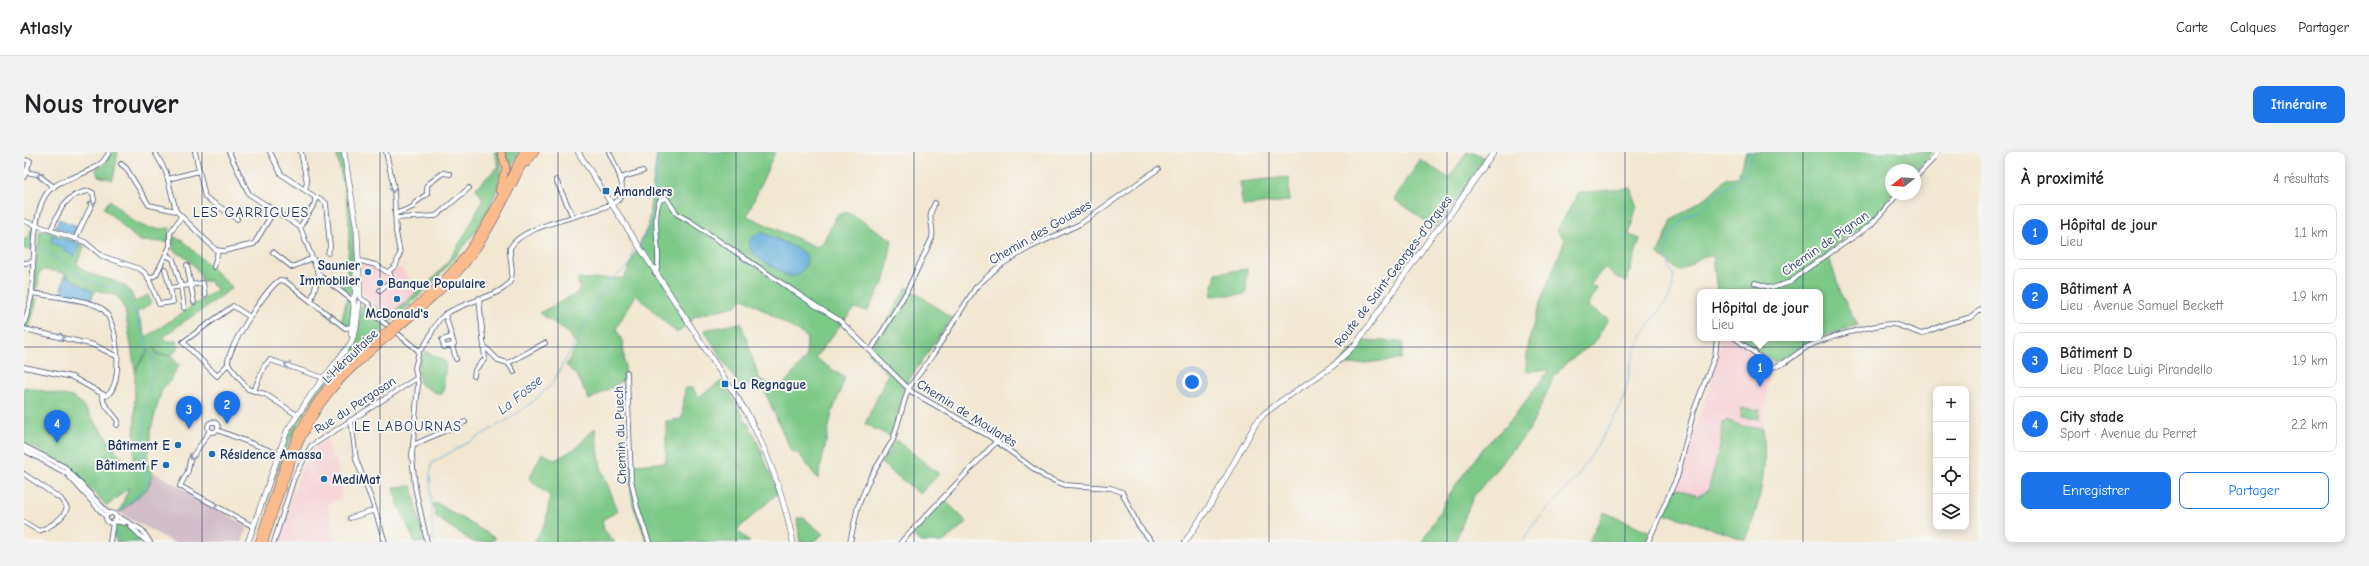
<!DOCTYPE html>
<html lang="fr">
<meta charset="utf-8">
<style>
:root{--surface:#fff;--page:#f2f2f2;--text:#202124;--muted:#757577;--line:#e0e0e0;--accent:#1a73e8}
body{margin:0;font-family:"Comic Neue",sans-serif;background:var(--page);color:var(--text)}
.controls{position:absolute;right:12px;bottom:12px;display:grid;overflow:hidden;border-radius:8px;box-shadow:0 2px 10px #0003}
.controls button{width:36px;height:36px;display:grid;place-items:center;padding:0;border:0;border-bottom:1px solid var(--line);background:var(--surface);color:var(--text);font:20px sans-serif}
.compass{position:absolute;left:1861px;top:12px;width:36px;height:36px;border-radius:50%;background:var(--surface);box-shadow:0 2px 10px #0003;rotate:253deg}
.you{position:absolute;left:1168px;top:230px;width:14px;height:14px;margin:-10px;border:3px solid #fff;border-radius:50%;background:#1a73e8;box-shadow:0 0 0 6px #1a73e833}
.badge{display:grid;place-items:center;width:26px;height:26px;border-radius:50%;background:var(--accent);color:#fff;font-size:13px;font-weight:700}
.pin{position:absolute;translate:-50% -33px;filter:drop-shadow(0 1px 2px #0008)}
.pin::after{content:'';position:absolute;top:21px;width:14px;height:12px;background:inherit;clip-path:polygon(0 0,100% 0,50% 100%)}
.popup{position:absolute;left:1673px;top:137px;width:126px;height:52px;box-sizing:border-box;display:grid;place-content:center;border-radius:8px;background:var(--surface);filter:drop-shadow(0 1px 3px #0005);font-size:13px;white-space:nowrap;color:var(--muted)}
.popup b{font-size:15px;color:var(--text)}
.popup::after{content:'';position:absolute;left:50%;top:100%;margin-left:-8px;border:8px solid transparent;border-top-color:var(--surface)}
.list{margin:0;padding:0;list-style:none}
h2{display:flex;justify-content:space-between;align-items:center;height:52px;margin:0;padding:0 16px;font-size:17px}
h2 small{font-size:13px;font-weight:400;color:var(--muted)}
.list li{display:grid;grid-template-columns:26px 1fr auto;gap:12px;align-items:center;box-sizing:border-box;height:56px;margin:0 8px 8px;padding:0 8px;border:1px solid var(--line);border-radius:8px}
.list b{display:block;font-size:15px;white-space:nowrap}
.list p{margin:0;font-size:13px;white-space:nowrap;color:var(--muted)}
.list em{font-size:13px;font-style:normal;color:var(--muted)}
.actions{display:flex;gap:8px;padding:12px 16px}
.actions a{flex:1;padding:9px 0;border:1px solid var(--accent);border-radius:8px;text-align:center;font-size:14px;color:var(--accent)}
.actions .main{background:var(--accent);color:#fff}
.icon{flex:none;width:22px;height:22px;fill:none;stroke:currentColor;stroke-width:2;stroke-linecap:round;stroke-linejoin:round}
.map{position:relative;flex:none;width:1957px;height:390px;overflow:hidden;border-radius:8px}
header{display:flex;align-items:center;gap:24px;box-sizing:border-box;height:56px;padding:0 20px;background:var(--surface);border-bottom:1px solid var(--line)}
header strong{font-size:19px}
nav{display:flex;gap:22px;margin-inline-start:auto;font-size:14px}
.intro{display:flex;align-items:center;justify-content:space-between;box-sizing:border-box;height:96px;padding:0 24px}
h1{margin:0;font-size:28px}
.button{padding:10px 18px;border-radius:8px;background:var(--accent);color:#fff;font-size:14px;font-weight:700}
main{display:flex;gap:24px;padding:0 24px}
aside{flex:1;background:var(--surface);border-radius:8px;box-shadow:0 2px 10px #0003}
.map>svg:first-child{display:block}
</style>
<header>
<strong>Atlasly</strong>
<nav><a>Carte</a><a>Calques</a><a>Partager</a></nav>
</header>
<div class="intro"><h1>Nous trouver</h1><a class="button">Itinéraire</a></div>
<main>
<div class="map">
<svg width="1957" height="390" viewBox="0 0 1957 390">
<rect width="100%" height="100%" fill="#f6f6f2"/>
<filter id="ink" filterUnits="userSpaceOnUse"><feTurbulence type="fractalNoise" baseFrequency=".025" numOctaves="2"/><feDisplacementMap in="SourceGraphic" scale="8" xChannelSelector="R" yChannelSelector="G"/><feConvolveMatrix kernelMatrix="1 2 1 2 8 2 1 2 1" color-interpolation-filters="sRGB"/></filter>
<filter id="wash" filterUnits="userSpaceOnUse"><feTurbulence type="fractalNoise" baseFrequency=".012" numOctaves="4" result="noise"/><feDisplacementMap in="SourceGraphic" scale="16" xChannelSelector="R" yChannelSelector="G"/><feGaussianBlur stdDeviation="0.9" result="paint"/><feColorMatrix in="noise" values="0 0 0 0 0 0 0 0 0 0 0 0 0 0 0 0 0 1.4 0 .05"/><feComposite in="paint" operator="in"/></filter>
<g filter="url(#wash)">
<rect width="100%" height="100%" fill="#f2e7d2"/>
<g fill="#f7cfd4">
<polygon points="337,112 354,115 364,121 377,115 393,141 364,167 338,140"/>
<polygon points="1697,186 1707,186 1716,192 1739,210 1745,220 1739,277 1719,274 1702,268 1701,271 1699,271 1696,294 1684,339 1674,344 1651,335 1684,240"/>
<polygon points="303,287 308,306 313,306 317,346 303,352 313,390 253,390 275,322 287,299"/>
</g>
<polygon fill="#d2bdc8" points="128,319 223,374 218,390 149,390 99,363 96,359 123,337"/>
<g fill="#7dc987" stroke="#4c7c72">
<polygon points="87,0 94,0 89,28 74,24 72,17 80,12"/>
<path d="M312 0H318L329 58 330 139 326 142 316 136 322 132C324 109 326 82 324 57 322 38 316 19 312 0Z"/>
<path d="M470 0H475C491 55 403 138 365 172L355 163 349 152 364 166 392 141 391 139C419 129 447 72 459 47L452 36 475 14Z"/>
<polygon points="480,0 495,0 484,22"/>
<polygon points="633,0 751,0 723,64 792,95 798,92 813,63 824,60 868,88 861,128 843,159 830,156 791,206 821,226 808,261 794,327 775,302 767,299 735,226 718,238 680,178 717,171 735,226 755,238 782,206 783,185 720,146 711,154 672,164 653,181 612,143 592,176 599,191 602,227 565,248 554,225 542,213 553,193 541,178 515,161 552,142 556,136 553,127 600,126 624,74"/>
<path d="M1443 0H1450L1461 6C1444 29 1431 55 1410 75L1370 47 1396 8 1425 26Z"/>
<polygon points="1722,0 1909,0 1891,19 1867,18 1867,42 1869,42 1853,63 1803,100 1818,144 1834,173 1796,185 1796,140 1693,140 1689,104 1680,104 1655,119 1634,102 1648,68 1686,42 1703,26 1714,25"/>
<polygon points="1265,25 1265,49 1219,54 1215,30"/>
<path d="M1607 36 1613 53 1605 83 1616 87 1602 131 1580 116 1566 133 1573 137 1564 155 1584 167 1570 191 1541 212 1530 225 1506 277 1449 345 1431 390H1398L1430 335 1460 295 1488 267 1525 218 1502 219C1502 174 1526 129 1541 88L1532 79 1555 41Z"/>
<path d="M86 48C107 67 115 80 146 76L144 90 115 89 80 56Z"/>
<polygon points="8,76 10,79 7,98 0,97 0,87 3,87"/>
<path d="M20 78 61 93 53 111C66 128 87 124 103 136 107 139 109 145 111 150L124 143 127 152 113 160 122 185 194 137 188 133 186 129H178C174 114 162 105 149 98V85L157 87 208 135C187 155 161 166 140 185L142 189H153L155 195 148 203 133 202 130 196 133 203 148 204 155 213 146 229 138 237 126 280V290L123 309 128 319 126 331 123 337 95 361 105 335 83 354 43 313 0 290V235L48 245 57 251 99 308 110 316 111 220 123 199 127 198 123 199 111 218 101 158 93 144 72 138 67 149 36 143 41 121 21 118 15 120 14 136H9L16 79Z"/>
<polygon points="1223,117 1222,142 1187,144 1192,121"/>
<polygon points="883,135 928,166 879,236 873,266 866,284 841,272 864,222 844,201"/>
<polygon points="8,146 13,147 5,177 1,176"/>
<polygon points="323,146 328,151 327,173 321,174 317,170"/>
<path d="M341 152 361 176C338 196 313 216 294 242 261 285 247 339 229 390H227L262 286 292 240 331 189 335 175 336 155Z"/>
<polygon points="1715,186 1794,186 1751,210"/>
<polygon points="1338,188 1379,190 1377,207 1313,214"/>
<path d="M403 199 422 210 419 241 416 243 396 232C394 219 392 208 403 199Z"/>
<polygon points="698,229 730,282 754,341 713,378 726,390 623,390 609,352 603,314 642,310 642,269 658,267 661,236 669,236 674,245"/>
<polygon points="1718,256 1736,258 1735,267 1717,265"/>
<path d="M1702 268 1719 274 1739 277C1744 315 1736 352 1722 388L1640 361 1651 335 1674 344 1684 339 1696 294 1699 271H1701Z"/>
<polygon points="571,276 577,316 594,359 578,368 580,378 591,390 510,390 522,369 526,344 505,327 518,301 531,308 552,296"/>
<polygon points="872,288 915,322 896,342 857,311"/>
<polygon points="388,334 400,390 391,390 373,349 370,335"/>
<polygon points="921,348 943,370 919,390 896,390 888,382"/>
<polygon points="409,352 414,352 471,386 468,390 449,390 412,365"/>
<polygon points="1580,360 1626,380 1622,390 1564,390"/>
<polygon points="773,366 780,366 799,382 789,390 776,390"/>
<polygon points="96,371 110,379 119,390 93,390 89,383 92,374"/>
</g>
<g fill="#63afdc" stroke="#3f6f9d">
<polygon points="35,67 53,74 50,82 31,76"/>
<path d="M737 80C750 86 774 95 783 104 783 115 775 129 761 123 758 121 755 118 751 116 737 109 710 92 737 80Z"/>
<polygon points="28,83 56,92 50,105 27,89"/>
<polygon points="41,123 68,139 66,149 37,143"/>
</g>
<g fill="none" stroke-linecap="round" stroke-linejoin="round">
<g stroke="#63afdc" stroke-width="1">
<path d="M617 91C627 75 630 59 632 40 633 23 629 16 637 0"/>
<polyline points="0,92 9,93"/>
<polyline points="12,93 64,128 84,135 95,136 108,153 130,210 120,275 119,317 123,326 123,332 111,346 92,361"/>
<polyline points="90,374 96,390"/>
<polyline points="409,390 406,322 408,311 485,267 510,249 528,232 585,129 607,112 609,98"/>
<polyline points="1499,390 1508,374 1553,325 1588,270 1600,247 1607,211 1618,183 1645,146 1648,137 1650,123 1645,115 1642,102 1646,84 1660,66 1678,57 1696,39 1711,31 1718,24 1723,18 1729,0"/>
</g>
</g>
</g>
<g filter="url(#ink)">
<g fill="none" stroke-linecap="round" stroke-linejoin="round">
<g stroke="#3b4b6f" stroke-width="5.5">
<g id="minor">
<polyline points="131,0 142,20 152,59 192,98 200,99 230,92 250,59"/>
<polyline points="171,0 181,45 213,67"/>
<polyline points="205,0 225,42 276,75 295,123 328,148"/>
<polyline points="246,0 257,22 291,45 291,51 276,75"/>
<polyline points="277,0 283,31 281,37"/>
<polyline points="362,0 370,36 372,80 376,101 372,113 364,120"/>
<polyline points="0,8 6,9 0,25"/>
<polyline points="97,12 102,16 125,53 152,59"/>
<polyline points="0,20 13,22 30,35"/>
<polyline points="596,26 619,19"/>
<polyline points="1891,26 1910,6 1913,0"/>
<polyline points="144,27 175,19"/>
<polyline points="532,28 549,65"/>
<polyline points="291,46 295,46 302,51 306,95 304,101"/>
<polyline points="371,62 389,55 391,51 403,42 403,33 419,21 426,22"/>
<polyline points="372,66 412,64 445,36"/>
<polyline points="0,69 61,90 78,104 116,117 123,123 135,152 149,150 146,136 179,131 181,143"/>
<path d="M27 78C35 59 41 42 65 39L69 41 70 48 51 87"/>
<polyline points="249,100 268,115 289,106"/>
<polyline points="142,103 149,107 157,134 160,156"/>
<polyline points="336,109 352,113 366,122 368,128 356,138"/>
<polyline points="0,111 9,110"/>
<polyline points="163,113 170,150"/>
<polyline points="190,115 194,99"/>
<polyline points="141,117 146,136"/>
<path d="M631 121C640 111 626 67 636 48L642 46 653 62 667 70 792 154 814 167 888 240 965 284 1021 325 1041 333 1087 336 1098 340 1114 373 1128 390"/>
<polyline points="124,127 132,123 146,94 146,81 157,65"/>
<polyline points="1731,131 1748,136 1767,130 1778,120 1847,73 1874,42"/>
<polyline points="336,146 344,151 353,165 395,199"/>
<polyline points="287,149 295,123"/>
<polyline points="421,162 430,192 428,193 432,207"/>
<path d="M0 172C3 162 7 150 8 140 10 115 8 60 23 41 39 21 75 25 85 0"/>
<polyline points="0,177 70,193 94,205"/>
<path d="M1711 186 1749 215C1762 213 1772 201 1783 195 1797 187 1855 171 1869 172 1879 174 1889 179 1898 182L1925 171 1948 165 1957 157"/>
<polyline points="428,193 420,195 418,188 428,185"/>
<polyline points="460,194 474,208 484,211 521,191"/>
<path d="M847 198 882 141 908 86C911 70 901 70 911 51"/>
<path d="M395 199C407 190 407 174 419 164 435 150 483 144 487 127 490 117 485 106 486 96 500 70 569 65 595 48 604 35 591 13 585 0"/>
<polyline points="395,199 391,216 394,232 388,304 391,335 403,390"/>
<polyline points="484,211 490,220"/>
<path d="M204 212C202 198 243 135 256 128L261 129 321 176 328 175"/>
<polyline points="204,212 193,224 159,190 209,154 226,165"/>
<polyline points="204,212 224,237 241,242 273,263"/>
<path d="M0 215 48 225 82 244C101 234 94 165 77 156 60 146 28 145 8 141"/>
<polyline points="603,220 607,327 613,355 625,390"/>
<polyline points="450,224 451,218 461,207 455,146"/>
<polyline points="230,239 240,214 246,208 300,226"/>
<polyline points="78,243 80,251 94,269 93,273"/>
<polyline points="327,268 332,307 348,349 361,390"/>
<circle cx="189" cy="275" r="5"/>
<polyline points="193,278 255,302"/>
<polyline points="186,279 166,308 164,319 156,334 230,375"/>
<polyline points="389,293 441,270"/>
<polyline points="0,294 41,315 85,362"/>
<polyline points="0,298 42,321 82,365"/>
<path d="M0 322 37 347 43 356C39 367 25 375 15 379L0 370"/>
<polyline points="1653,326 1670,258 1691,204 1693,186"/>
<circle cx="87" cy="366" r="5"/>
<polyline points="91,363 118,378 126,390"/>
<polyline points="326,366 351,358"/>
<polyline points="91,369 100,371"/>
<polyline points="106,374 123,390"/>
<polyline points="86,390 89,370"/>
<polyline points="250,390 270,326 287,294 393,226"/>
<polyline points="826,390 834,354 846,326 869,288 884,237 908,204 952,135 975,114 1005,96 1056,72 1134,17"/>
<polyline points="877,390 973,289"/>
<polyline points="1624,390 1653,325"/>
</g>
</g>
<g stroke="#3b4b6f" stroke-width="6">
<g id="tertiary">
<polyline points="320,0 333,79 336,145"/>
<path d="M554 0 723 261C744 301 760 345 769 390"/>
<polyline points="331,144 332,120"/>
<polyline points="327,182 330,155 329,147 331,144"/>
<polyline points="224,390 263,279 289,240 327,191 332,176 335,151"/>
<polyline points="1161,390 1188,350 1232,271 1240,262 1257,249 1309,214 1332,192 1407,85 1425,64 1470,0"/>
</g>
</g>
<g stroke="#3b4b6f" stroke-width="8">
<g id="trunk">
<polyline points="503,11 511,0"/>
<polyline points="475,38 482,15 477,0"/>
<path d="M369 174C392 154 416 134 435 111 462 78 480 38 499 0"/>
<path d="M373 177C398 155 424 134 445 107 470 74 486 36 505 0"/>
<path d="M235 390C252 336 267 281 303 236 321 214 341 197 363 179"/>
<path d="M240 390C257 338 271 283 306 240 324 218 345 201 366 183"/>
</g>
</g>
<use href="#minor" stroke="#fff" stroke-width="4"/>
<use href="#tertiary" stroke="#fff" stroke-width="5"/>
<use href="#trunk" stroke="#fbbb8d" stroke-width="7"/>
<g stroke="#3b4b6f" stroke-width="8" stroke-linecap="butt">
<g id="trunk-bridge">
<polyline points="363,179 369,174"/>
<polyline points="366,183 373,177"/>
</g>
</g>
<use href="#trunk-bridge" stroke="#fbbb8d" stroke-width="7"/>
</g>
<defs><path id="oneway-chevron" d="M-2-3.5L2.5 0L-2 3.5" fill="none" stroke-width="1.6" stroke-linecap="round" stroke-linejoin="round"/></defs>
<g stroke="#8d97ae">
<use href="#oneway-chevron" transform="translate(16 24) rotate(-152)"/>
<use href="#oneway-chevron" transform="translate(369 38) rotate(85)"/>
<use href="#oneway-chevron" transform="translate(67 51) rotate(-71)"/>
<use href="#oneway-chevron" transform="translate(307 165) rotate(-142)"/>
<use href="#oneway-chevron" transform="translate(38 185) rotate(12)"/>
<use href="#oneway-chevron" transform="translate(263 213) rotate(-160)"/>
<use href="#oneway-chevron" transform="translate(168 305) rotate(116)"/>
<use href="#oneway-chevron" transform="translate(191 353) rotate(29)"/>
</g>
</g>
<path fill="none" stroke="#1b2f5e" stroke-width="1" stroke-opacity="0.55" d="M178 0V390M356 0V390M534 0V390M712 0V390M890 0V390M1067 0V390M1245 0V390M1423 0V390M1601 0V390M1779 0V390M0 195H1957"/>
<g fill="#1f6fb2" stroke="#f6f6f2" stroke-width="1.5">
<rect x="578" y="35" width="8" height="8" rx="2"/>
<circle cx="344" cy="120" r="4"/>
<circle cx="356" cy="131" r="4"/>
<circle cx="373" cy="147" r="4"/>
<rect x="697" y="228" width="8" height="8" rx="2"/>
<circle cx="154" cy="293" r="4"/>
<circle cx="188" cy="302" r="4"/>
<circle cx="142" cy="313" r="4"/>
<circle cx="300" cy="327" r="4"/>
</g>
<g text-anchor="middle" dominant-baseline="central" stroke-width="4" stroke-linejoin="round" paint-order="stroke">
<g font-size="13" font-weight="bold" fill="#1b2f5e" stroke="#f6f6f2" text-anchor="start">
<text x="590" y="39">Amandiers</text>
<text x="336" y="113" text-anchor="end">Saunier<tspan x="336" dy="15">Immobilier</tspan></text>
<text x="364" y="131">Banque Populaire</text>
<text x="373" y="161" text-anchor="middle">McDonald's</text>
<text x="709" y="232">La Regnague</text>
<text x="146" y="293" text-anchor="end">Bâtiment E</text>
<text x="196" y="302">Résidence Amassa</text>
<text x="134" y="313" text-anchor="end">Bâtiment F</text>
<text x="308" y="327">MediMat</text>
</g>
<g font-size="13" fill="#1b2f5e" stroke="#f6f6f2">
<text transform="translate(1016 80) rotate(-30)">Chemin des Gousses</text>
<text transform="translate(1801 91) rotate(-35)">Chemin de Pignan</text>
<text transform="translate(1369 119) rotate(-53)">Route de Saint-Georges-d'Orques</text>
<text transform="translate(326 204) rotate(-44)">L'Héraultaise</text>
<text transform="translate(331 253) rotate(-33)">Rue du Pergasan</text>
<text transform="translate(943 261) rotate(32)">Chemin de Moularès</text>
<text transform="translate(596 283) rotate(-92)">Chemin du Puech</text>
</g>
<g font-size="14" letter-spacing="1" fill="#1b2f5e" stroke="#f6f6f2">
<text x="227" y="60">LES GARRIGUES</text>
<text x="384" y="274">LE LABOURNAS</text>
</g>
<g font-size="14" font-style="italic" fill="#315584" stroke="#f6f6f2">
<text transform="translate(496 243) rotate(-39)">La Fosse</text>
</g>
</g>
</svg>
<div class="controls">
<button>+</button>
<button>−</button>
<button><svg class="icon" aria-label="locate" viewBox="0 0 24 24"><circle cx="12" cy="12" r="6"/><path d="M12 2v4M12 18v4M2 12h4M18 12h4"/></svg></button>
<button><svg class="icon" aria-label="layers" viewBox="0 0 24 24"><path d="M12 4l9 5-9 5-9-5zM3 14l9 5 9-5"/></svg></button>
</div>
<svg class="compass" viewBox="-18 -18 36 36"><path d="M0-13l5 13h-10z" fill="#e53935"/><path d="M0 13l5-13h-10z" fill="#757577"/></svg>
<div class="you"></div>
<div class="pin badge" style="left:1736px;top:235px">1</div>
<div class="popup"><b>Hôpital de jour</b>Lieu</div>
<div class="pin badge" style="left:203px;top:272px">2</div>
<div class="pin badge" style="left:165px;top:277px">3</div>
<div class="pin badge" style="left:33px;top:291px">4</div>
</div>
<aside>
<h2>À proximité<small>4 résultats</small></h2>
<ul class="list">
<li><span class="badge">1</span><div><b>Hôpital de jour</b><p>Lieu</p></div><em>1.1 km</em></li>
<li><span class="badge">2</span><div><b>Bâtiment A</b><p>Lieu · Avenue Samuel Beckett</p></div><em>1.9 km</em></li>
<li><span class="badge">3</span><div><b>Bâtiment D</b><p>Lieu · Place Luigi Pirandello</p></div><em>1.9 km</em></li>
<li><span class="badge">4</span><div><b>City stade</b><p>Sport · Avenue du Perret</p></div><em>2.2 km</em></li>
</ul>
<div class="actions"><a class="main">Enregistrer</a><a>Partager</a></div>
</aside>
</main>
